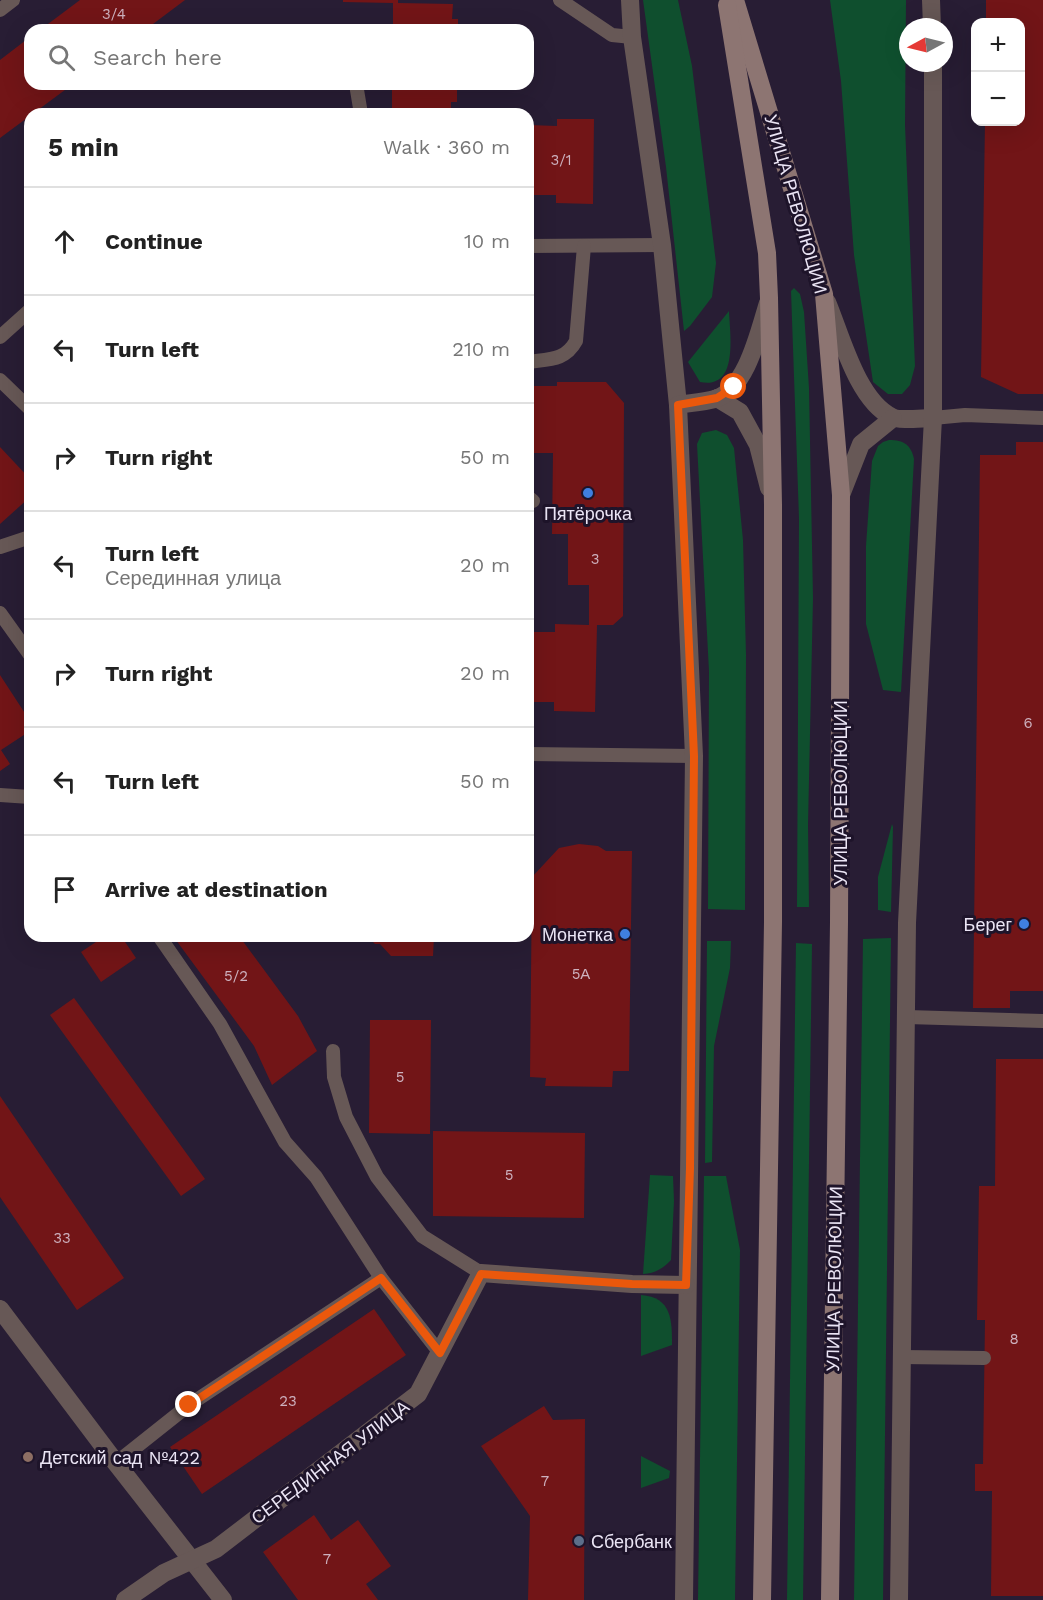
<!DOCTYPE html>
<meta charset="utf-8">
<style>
:root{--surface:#fff;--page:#f6f6f6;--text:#222;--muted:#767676;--line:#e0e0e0}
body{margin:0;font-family:"Work Sans",sans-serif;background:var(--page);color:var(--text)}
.controls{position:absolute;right:18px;top:18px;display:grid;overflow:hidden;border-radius:12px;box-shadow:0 6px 24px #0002}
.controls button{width:54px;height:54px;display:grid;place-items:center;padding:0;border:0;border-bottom:2px solid var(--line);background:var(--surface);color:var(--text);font:30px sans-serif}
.compass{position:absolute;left:899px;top:18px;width:54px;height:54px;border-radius:50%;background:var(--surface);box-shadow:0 6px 24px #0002;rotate:263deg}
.stop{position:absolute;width:18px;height:18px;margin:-14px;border:4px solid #ea580c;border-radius:50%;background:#fff}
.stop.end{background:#ea580c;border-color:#fff;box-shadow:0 2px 6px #0008}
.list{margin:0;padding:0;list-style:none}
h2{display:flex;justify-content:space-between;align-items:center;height:78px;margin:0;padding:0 24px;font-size:26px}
h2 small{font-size:20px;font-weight:400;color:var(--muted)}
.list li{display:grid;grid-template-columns:39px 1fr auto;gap:18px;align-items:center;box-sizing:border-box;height:108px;padding:0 24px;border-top:2px solid var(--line)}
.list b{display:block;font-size:22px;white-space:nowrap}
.list p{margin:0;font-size:20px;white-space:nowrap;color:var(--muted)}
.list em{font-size:20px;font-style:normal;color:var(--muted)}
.icon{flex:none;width:33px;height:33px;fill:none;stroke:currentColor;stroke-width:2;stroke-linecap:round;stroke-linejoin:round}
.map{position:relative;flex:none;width:1043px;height:1600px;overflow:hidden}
.search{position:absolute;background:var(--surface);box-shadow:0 6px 24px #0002;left:24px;top:24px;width:510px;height:66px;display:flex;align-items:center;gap:15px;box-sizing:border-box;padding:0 21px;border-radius:18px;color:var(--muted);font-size:22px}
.panel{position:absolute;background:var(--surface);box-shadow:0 6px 24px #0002;left:24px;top:108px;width:510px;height:834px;border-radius:18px}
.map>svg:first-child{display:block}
</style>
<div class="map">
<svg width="1043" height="1600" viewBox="0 0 1043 1600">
<rect width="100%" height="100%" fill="#281d34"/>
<g fill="#0f4f2e">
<polygon points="643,0 678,0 692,66 716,263 712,297 690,326 684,331 666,167"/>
<polygon points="830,0 906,0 905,125 915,366 910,385 902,394 888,394 873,382 854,255 841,81"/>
<polygon points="794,288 800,294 804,312 809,388 813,598 808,825 809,907 797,907 799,518 791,291"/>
<path d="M729 311C730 335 739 390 700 382L688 362Z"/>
<polygon points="716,430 727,435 734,448 743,540 746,655 745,910 708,909 709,671 697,444 702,433"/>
<path d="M889 440C904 440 911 445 914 459L901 692 883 690 866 624V546L872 461 878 446 883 442Z"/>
<polygon points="892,824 893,827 891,912 878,910 878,877"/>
<polygon points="891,938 883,1600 854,1600 863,939"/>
<polygon points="707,941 731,941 730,968 714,1046 712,1162 705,1163"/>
<polygon points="796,943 812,944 803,1600 787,1600"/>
<path d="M650 1175 673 1176 674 1201 671 1260C662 1269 656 1273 643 1274Z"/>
<polygon points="704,1176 726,1176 740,1250 735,1600 698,1600"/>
<path d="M641 1295C672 1297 672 1321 672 1345L641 1356Z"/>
<polygon points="641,1456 670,1471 669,1478 641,1488"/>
</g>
<g fill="#721517">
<polygon points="80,0 185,0 145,30 40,30"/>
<polygon points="343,0 398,0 398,3 453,4 452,19 458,19 458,30 393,30 393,3 343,2"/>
<polygon points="986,0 1043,0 1043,394 1018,394 981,377 985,122 1020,122 1020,22 986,22"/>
<polygon points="30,37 30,84 73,84 0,138 0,60"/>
<polygon points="392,84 457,84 457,102 451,102 451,114 392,114"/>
<polygon points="557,119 594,119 593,204 556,203 556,195 528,195 528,125 557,126"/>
<polygon points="557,382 606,382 624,403 623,616 613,625 597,625 595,712 554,711 554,702 530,702 530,723 528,723 528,632 555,632 555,624 589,625 589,585 568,585 568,534 552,534 553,453 529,453 529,386 557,386"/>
<polygon points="1016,442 1043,442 1043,991 1010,991 1010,1008 973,1008 980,455 1016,455"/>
<polygon points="0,447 30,479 30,497 0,524"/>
<polygon points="0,675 30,721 30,731 1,750 10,764 0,771"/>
<polygon points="579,844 598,846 606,851 632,851 629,1071 613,1071 612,1087 545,1086 546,1078 530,1077 532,877 559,848"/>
<polygon points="105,936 121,936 136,958 101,982 81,952"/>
<polygon points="173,936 239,936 298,1016 317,1051 272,1085 254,1046"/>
<polygon points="367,936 434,936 433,956 391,956 380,944 375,944"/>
<polygon points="74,998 205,1179 181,1196 50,1015"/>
<polygon points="370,1020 431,1020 430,1134 369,1133"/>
<polygon points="996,1059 1043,1059 1043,1596 991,1596 992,1491 975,1491 975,1464 983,1464 985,1320 977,1320 979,1186 995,1186"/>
<polygon points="0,1096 124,1278 77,1310 0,1197"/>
<polygon points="433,1131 585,1133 584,1218 433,1216"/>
<polygon points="374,1309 406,1355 202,1494 170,1447"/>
<polygon points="544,1406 553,1420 585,1419 584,1600 528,1600 530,1516 481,1446"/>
<polygon points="314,1515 331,1540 358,1520 391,1566 366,1584 378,1600 298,1600 263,1552"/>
</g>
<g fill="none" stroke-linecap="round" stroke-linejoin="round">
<g stroke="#675856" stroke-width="14">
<polyline points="560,0 612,35 632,37"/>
<polyline points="0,10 13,0"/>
<polyline points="356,84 361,114"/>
<polyline points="528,246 662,245"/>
<polyline points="0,337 30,310"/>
<path d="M528 362C549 359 565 361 576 341L584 246"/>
<polyline points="0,380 30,409"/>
<polyline points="933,418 965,415 1043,418"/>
<polyline points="528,497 533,501"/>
<polyline points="0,547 30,537"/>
<polyline points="0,613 30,655"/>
<polyline points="528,754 694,756"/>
<polyline points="0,795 30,797"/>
<polyline points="159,936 220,1024 285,1142 316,1177 381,1278 440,1353"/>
<polyline points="907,1017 1043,1021"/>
<polyline points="333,1051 334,1077 346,1117 377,1177 422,1236 481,1273"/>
<polyline points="901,1357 984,1358"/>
<polyline points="116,1463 189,1405 381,1278"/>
</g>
<g stroke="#675856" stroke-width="18">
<polyline points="630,0 632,37 662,245 678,405 694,756 684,1600"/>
<polyline points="931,0 932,27"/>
<path d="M827 302C841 335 857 400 892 417 899 421 923 418 933 418"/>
<polyline points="717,398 740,412 758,445 769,488"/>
<path d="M678 405C690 403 703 402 715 399 747 389 759 331 768 303"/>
<polyline points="841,495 861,444 893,418"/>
<polyline points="0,1309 116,1463 223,1600"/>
<polyline points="125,1600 164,1573 216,1549 418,1394 481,1273 632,1284 686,1285"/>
<polyline points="899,1600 907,923 933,418 933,63"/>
</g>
<g stroke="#8d7572" stroke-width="18">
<polyline points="735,0 824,294 841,495 839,922 830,1600"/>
<polyline points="727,5 767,253 769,298 773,505 773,922 762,1600"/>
</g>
</g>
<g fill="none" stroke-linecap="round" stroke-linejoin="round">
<polyline stroke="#ea580c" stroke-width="8" points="189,1405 381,1278 440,1353 481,1274 632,1284 686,1285 690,1168 694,756 678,405 717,398 734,387"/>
</g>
<g fill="#3f7fe0" stroke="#1e142a" stroke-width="2">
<circle cx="588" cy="493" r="6"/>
<circle cx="1024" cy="924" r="6"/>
<circle cx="625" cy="934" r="6"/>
</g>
<circle fill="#8d6e63" stroke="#1e142a" stroke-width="2" cx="28" cy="1457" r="6"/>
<circle fill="#5c6f8a" stroke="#1e142a" stroke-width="2" cx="579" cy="1541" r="6"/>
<g text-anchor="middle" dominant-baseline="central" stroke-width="6" stroke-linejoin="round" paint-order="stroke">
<g font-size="15" fill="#cdb1be">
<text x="114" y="14">3/4</text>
<text x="561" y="160">3/1</text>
<text x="595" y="559">3</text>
<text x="1028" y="723">6</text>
<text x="581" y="974">5А</text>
<text x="236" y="976">5/2</text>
<text x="400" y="1077">5</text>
<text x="509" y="1175">5</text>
<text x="62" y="1238">33</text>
<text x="1014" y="1339">8</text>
<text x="288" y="1401">23</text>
<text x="545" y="1481">7</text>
<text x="327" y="1559">7</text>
</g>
<g font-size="18" fill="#ebe5f5" stroke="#1e142a">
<text transform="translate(796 204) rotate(74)">УЛИЦА РЕВОЛЮЦИИ</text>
<text transform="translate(840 793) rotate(-90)">УЛИЦА РЕВОЛЮЦИИ</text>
<text transform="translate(834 1279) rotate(-89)">УЛИЦА РЕВОЛЮЦИИ</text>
<text transform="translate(330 1462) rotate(-37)">СЕРЕДИННАЯ УЛИЦА</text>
</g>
<g font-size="18" fill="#ebe5f5" stroke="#1e142a" text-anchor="end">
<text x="588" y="513" text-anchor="middle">Пятёрочка</text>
<text x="1012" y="924">Берег</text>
<text x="613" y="934">Монетка</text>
<text x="40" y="1457" text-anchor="start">Детский сад №422</text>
<text x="591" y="1541" text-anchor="start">Сбербанк</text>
</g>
</g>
</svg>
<div class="controls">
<button>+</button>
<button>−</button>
</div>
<svg class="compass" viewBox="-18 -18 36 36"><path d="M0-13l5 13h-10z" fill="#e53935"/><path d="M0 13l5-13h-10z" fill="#767676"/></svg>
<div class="stop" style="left:734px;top:387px"></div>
<div class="stop end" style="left:189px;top:1405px"></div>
<div class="search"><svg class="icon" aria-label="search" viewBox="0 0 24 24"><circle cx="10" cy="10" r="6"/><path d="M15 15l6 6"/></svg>Search here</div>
<section class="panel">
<h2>5 min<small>Walk · 360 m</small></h2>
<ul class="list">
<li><svg class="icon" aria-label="ahead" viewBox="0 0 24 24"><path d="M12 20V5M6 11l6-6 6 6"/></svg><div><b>Continue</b></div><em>10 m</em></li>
<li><svg class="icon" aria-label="left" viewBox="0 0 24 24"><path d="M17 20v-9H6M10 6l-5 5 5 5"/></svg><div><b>Turn left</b></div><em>210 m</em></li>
<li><svg class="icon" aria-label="right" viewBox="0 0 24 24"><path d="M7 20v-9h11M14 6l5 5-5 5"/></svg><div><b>Turn right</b></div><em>50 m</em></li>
<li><svg class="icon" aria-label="left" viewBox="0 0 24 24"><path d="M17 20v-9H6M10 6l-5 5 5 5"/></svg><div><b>Turn left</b><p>Серединная улица</p></div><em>20 m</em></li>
<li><svg class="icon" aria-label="right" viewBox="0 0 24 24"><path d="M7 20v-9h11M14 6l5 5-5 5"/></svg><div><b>Turn right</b></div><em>20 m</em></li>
<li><svg class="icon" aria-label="left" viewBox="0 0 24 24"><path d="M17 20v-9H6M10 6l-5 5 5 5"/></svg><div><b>Turn left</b></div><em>50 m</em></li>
<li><svg class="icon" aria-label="arrive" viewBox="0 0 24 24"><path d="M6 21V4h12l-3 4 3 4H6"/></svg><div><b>Arrive at destination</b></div></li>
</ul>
</section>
</div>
